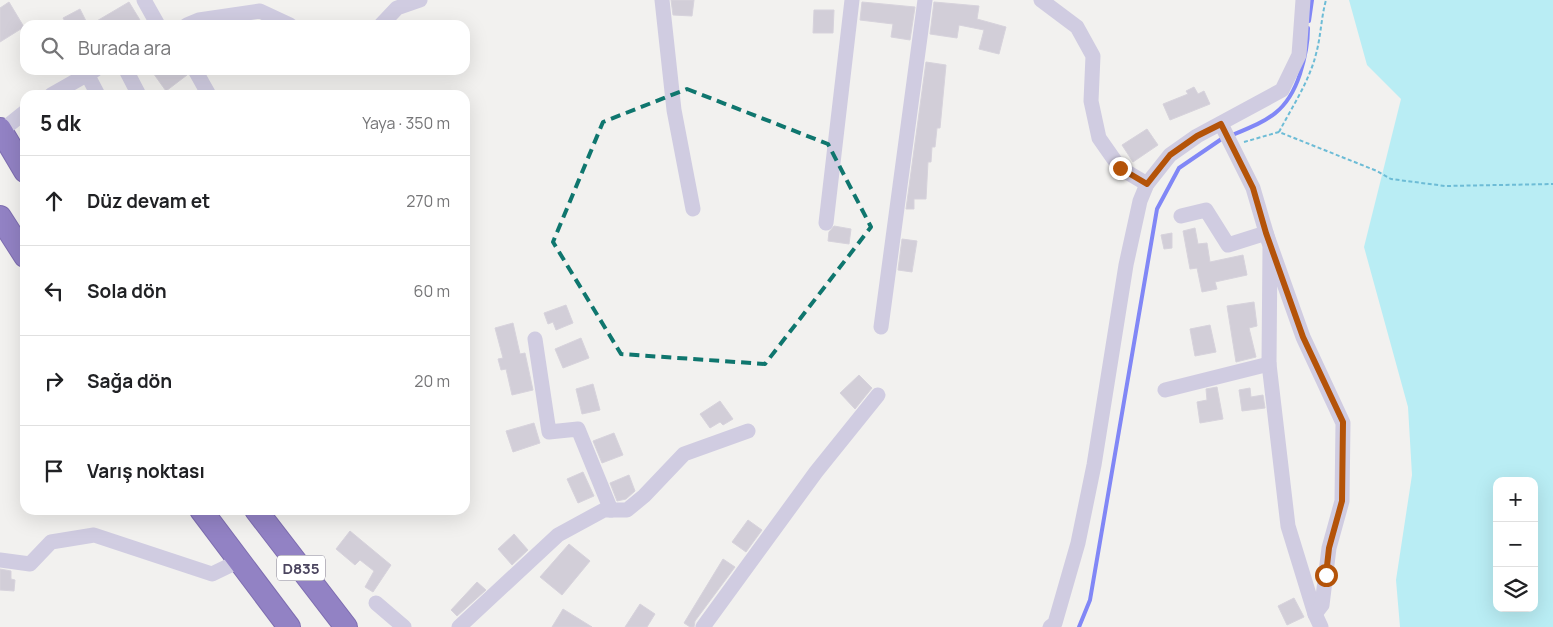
<!DOCTYPE html>
<html lang="tr">
<meta charset="utf-8">
<style>
:root{--surface:#fff;--page:#f2f2f2;--text:#202124;--muted:#757577;--line:#e0e0e0}
body{margin:0;font-family:Manrope,sans-serif;background:var(--page);color:var(--text)}
.controls{position:absolute;right:15px;bottom:15px;display:grid;overflow:hidden;border-radius:10px;box-shadow:0 5px 20px #0002}
.controls button{width:45px;height:45px;display:grid;place-items:center;padding:0;border:0;border-bottom:1px solid var(--line);background:var(--surface);color:var(--text);font:25px sans-serif}
.stop{position:absolute;width:15px;height:15px;margin:-11px;border:4px solid #b45309;border-radius:50%;background:#fff}
.stop.end{background:#b45309;border-color:#fff;box-shadow:0 1px 5px #0008}
.list{margin:0;padding:0;list-style:none}
h2{display:flex;justify-content:space-between;align-items:center;height:65px;margin:0;padding:0 20px;font-size:21px}
h2 small{font-size:16px;font-weight:400;color:var(--muted)}
.list li{display:grid;grid-template-columns:32px 1fr auto;gap:15px;align-items:center;box-sizing:border-box;height:90px;padding:0 20px;border-top:1px solid var(--line)}
.list b{display:block;font-size:19px;white-space:nowrap}
.list em{font-size:16px;font-style:normal;color:var(--muted)}
.icon{flex:none;width:28px;height:28px;fill:none;stroke:currentColor;stroke-width:2;stroke-linecap:round;stroke-linejoin:round}
.map{position:relative;flex:none;width:1553px;height:627px;overflow:hidden}
.search{position:absolute;background:var(--surface);box-shadow:0 5px 20px #0002;left:20px;top:20px;width:450px;height:55px;display:flex;align-items:center;gap:12px;box-sizing:border-box;padding:0 18px;border-radius:15px;color:var(--muted);font-size:19px}
.panel{position:absolute;background:var(--surface);box-shadow:0 5px 20px #0002;left:20px;top:90px;width:450px;height:425px;border-radius:15px}
.map>svg:first-child{display:block}
</style>
<div class="map">
<svg width="1553" height="627" viewBox="0 0 1553 627">
<rect width="100%" height="100%" fill="#f2f1ef"/>
<path fill="#b9edf4" fill-rule="evenodd" d="M1349 0H1553V627H1400L1396 580 1412 475 1408 407 1364 247 1401 99 1367 65ZM1497 481H1534V608H1497Z"/>
<g fill="none" stroke-linecap="round" stroke-linejoin="round">
<g stroke="#8187f6" stroke-width="4">
<polyline points="1309,21 1312,0"/>
<path d="M1230 136C1266 121 1287 114 1300 74 1305 58 1308 45 1308 28"/>
<polyline points="1079,627 1090,600 1157,209 1179,168 1223,138"/>
</g>
</g>
<g fill="#d2ced8" stroke="#d7d3dc">
<polygon points="671,0 694,0 692,16 673,15"/>
<polygon points="9,2 24,27 0,42 0,8"/>
<polygon points="129,2 143,25 90,25"/>
<polygon points="862,2 915,7 910,40 891,37 893,24 860,20"/>
<polygon points="934,2 979,6 977,19 1006,27 999,54 979,49 984,30 959,25 957,38 930,34"/>
<polygon points="80,9 88,25 67,25 63,18"/>
<polygon points="814,10 834,10 833,33 813,33"/>
<polygon points="926,62 946,65 940,128 937,128 935,147 932,147 931,162 928,162 926,199 914,199 914,209 906,209"/>
<polygon points="151,70 186,70 187,75 166,91"/>
<polygon points="1194,87 1198,94 1204,91 1210,104 1170,120 1163,104 1188,94 1186,91"/>
<polygon points="1147,129 1158,145 1133,162 1122,145"/>
<polygon points="834,226 851,229 849,244 828,241 829,232"/>
<polygon points="1195,228 1198,244 1207,243 1210,262 1243,255 1247,275 1215,282 1217,289 1202,292 1197,268 1190,269 1183,231"/>
<polygon points="1172,233 1172,248 1164,249 1161,235"/>
<polygon points="902,239 917,241 912,272 898,270"/>
<polygon points="1254,302 1257,326 1249,328 1256,357 1236,362 1227,306"/>
<polygon points="566,305 573,323 556,330 553,322 548,324 544,313"/>
<polygon points="513,323 520,354 525,353 533,390 512,395 506,369 501,370 498,359 503,358 495,328"/>
<polygon points="1210,325 1216,352 1195,356 1190,329"/>
<polygon points="581,338 589,358 563,368 555,349"/>
<polygon points="859,375 872,388 855,409 840,393"/>
<polygon points="593,384 600,410 582,414 576,389"/>
<polygon points="1217,387 1223,419 1200,423 1197,402 1207,400 1206,389"/>
<polygon points="1250,388 1251,397 1263,395 1265,408 1242,411 1239,390"/>
<polygon points="720,401 733,419 723,425 720,422 710,428 700,414"/>
<polygon points="534,423 540,443 513,452 506,431"/>
<polygon points="614,433 623,455 602,463 593,441"/>
<polygon points="583,472 594,496 578,503 567,479"/>
<polygon points="629,475 635,491 626,499 617,501 610,483"/>
<polygon points="748,520 762,530 746,552 732,542"/>
<polygon points="350,531 391,565 373,592 365,587 374,571 360,560 355,565 336,549"/>
<polygon points="514,534 528,550 512,565 498,549"/>
<polygon points="569,544 590,561 562,595 540,577"/>
<polygon points="723,559 735,567 695,621 694,627 690,627 684,623"/>
<polygon points="0,569 11,571 11,579 15,580 14,591 0,590"/>
<polygon points="477,582 486,590 457,616 451,610"/>
<polygon points="1294,598 1304,617 1287,625 1278,606"/>
<polygon points="640,604 655,614 647,627 625,627"/>
<polygon points="563,609 592,627 552,627"/>
</g>
<g fill="none" stroke-linecap="round" stroke-linejoin="round">
<g stroke="#7e6db0" stroke-width="24">
<g id="highway">
<polyline points="0,129 25,171"/>
<polyline points="0,217 25,256"/>
<polyline points="201,510 289,627"/>
<polyline points="256,510 346,627"/>
</g>
</g>
<g stroke="#6dbcd6" stroke-width="2" stroke-dasharray="4 2.5" stroke-linecap="butt">
<path d="M1279 132C1292 107 1309 82 1316 54 1321 36 1321 18 1326 0"/>
<polyline points="1244,142 1279,132 1377,171 1391,179 1445,186 1553,184"/>
</g>
<g stroke="#d0cce1" stroke-width="15">
<polyline points="144,0 158,25"/>
<polyline points="662,0 674,110 693,209"/>
<polyline points="1041,0 1077,27 1093,56 1091,101 1099,138 1120,168 1147,184"/>
<polyline points="187,25 199,20 260,11 290,25"/>
<polyline points="381,25 397,8 420,0"/>
<polyline points="126,70 139,95"/>
<polyline points="195,70 209,95"/>
<polyline points="87,74 98,95"/>
<polyline points="51,95 95,70"/>
<polyline points="1221,124 1253,188 1270,246 1269,364 1288,526 1315,614 1321,627"/>
<polyline points="1,131 25,112"/>
<polyline points="1181,216 1206,210 1228,245 1266,233 1303,337 1343,423 1342,501 1329,548 1322,605 1315,614"/>
<polyline points="826,223 852,0"/>
<polyline points="881,327 925,0"/>
<polyline points="535,339 549,432 578,429 611,510"/>
<polyline points="1165,390 1269,364"/>
<polyline points="0,560 30,564 51,542 94,535 212,574 239,561"/>
<polyline points="376,603 404,627"/>
<polyline points="459,627 558,535 604,510 627,510 644,496 684,454 748,431"/>
<polyline points="703,627 816,472 878,395"/>
<polyline points="1050,627 1055,623 1078,543 1094,465 1126,265 1140,201 1147,184 1170,155 1197,136 1282,90 1299,55 1303,0"/>
</g>
<use href="#highway" stroke="#9282c4" stroke-width="22"/>
</g>
<g fill="none" stroke-linecap="round" stroke-linejoin="round">
<polyline stroke="#b45309" stroke-width="6" points="1120,168 1147,184 1170,155 1197,136 1221,124 1253,188 1266,233 1303,337 1343,422 1342,501 1329,548 1326,575"/>
</g>
<path fill="none" stroke="#0f766e" stroke-width="4" stroke-dasharray="10 6" stroke-linejoin="round" d="M687 89 828 144 871 227 765 364 621 354 553 242 603 122Z"/>
<g text-anchor="middle" dominant-baseline="central" stroke-width="4" stroke-linejoin="round" paint-order="stroke">
<rect fill="#fff" stroke="#817d8f" stroke-width="1" x="277" y="555.5" width="48" height="25" rx="4"/>
<g font-size="15" font-weight="bold" fill="#4b455f">
<text x="301" y="568">D835</text>
</g>
</g>
</svg>
<div class="controls">
<button>+</button>
<button>−</button>
<button><svg class="icon" aria-label="layers" viewBox="0 0 24 24"><path d="M12 4l9 5-9 5-9-5zM3 14l9 5 9-5"/></svg></button>
</div>
<div class="stop" style="left:1326px;top:575px"></div>
<div class="stop end" style="left:1120px;top:168px"></div>
<div class="search"><svg class="icon" aria-label="search" viewBox="0 0 24 24"><circle cx="10" cy="10" r="6"/><path d="M15 15l6 6"/></svg>Burada ara</div>
<section class="panel">
<h2>5 dk<small>Yaya · 350 m</small></h2>
<ul class="list">
<li><svg class="icon" aria-label="ahead" viewBox="0 0 24 24"><path d="M12 20V5M6 11l6-6 6 6"/></svg><div><b>Düz devam et</b></div><em>270 m</em></li>
<li><svg class="icon" aria-label="left" viewBox="0 0 24 24"><path d="M17 20v-9H6M10 6l-5 5 5 5"/></svg><div><b>Sola dön</b></div><em>60 m</em></li>
<li><svg class="icon" aria-label="right" viewBox="0 0 24 24"><path d="M7 20v-9h11M14 6l5 5-5 5"/></svg><div><b>Sağa dön</b></div><em>20 m</em></li>
<li><svg class="icon" aria-label="arrive" viewBox="0 0 24 24"><path d="M6 21V4h12l-3 4 3 4H6"/></svg><div><b>Varış noktası</b></div></li>
</ul>
</section>
</div>
